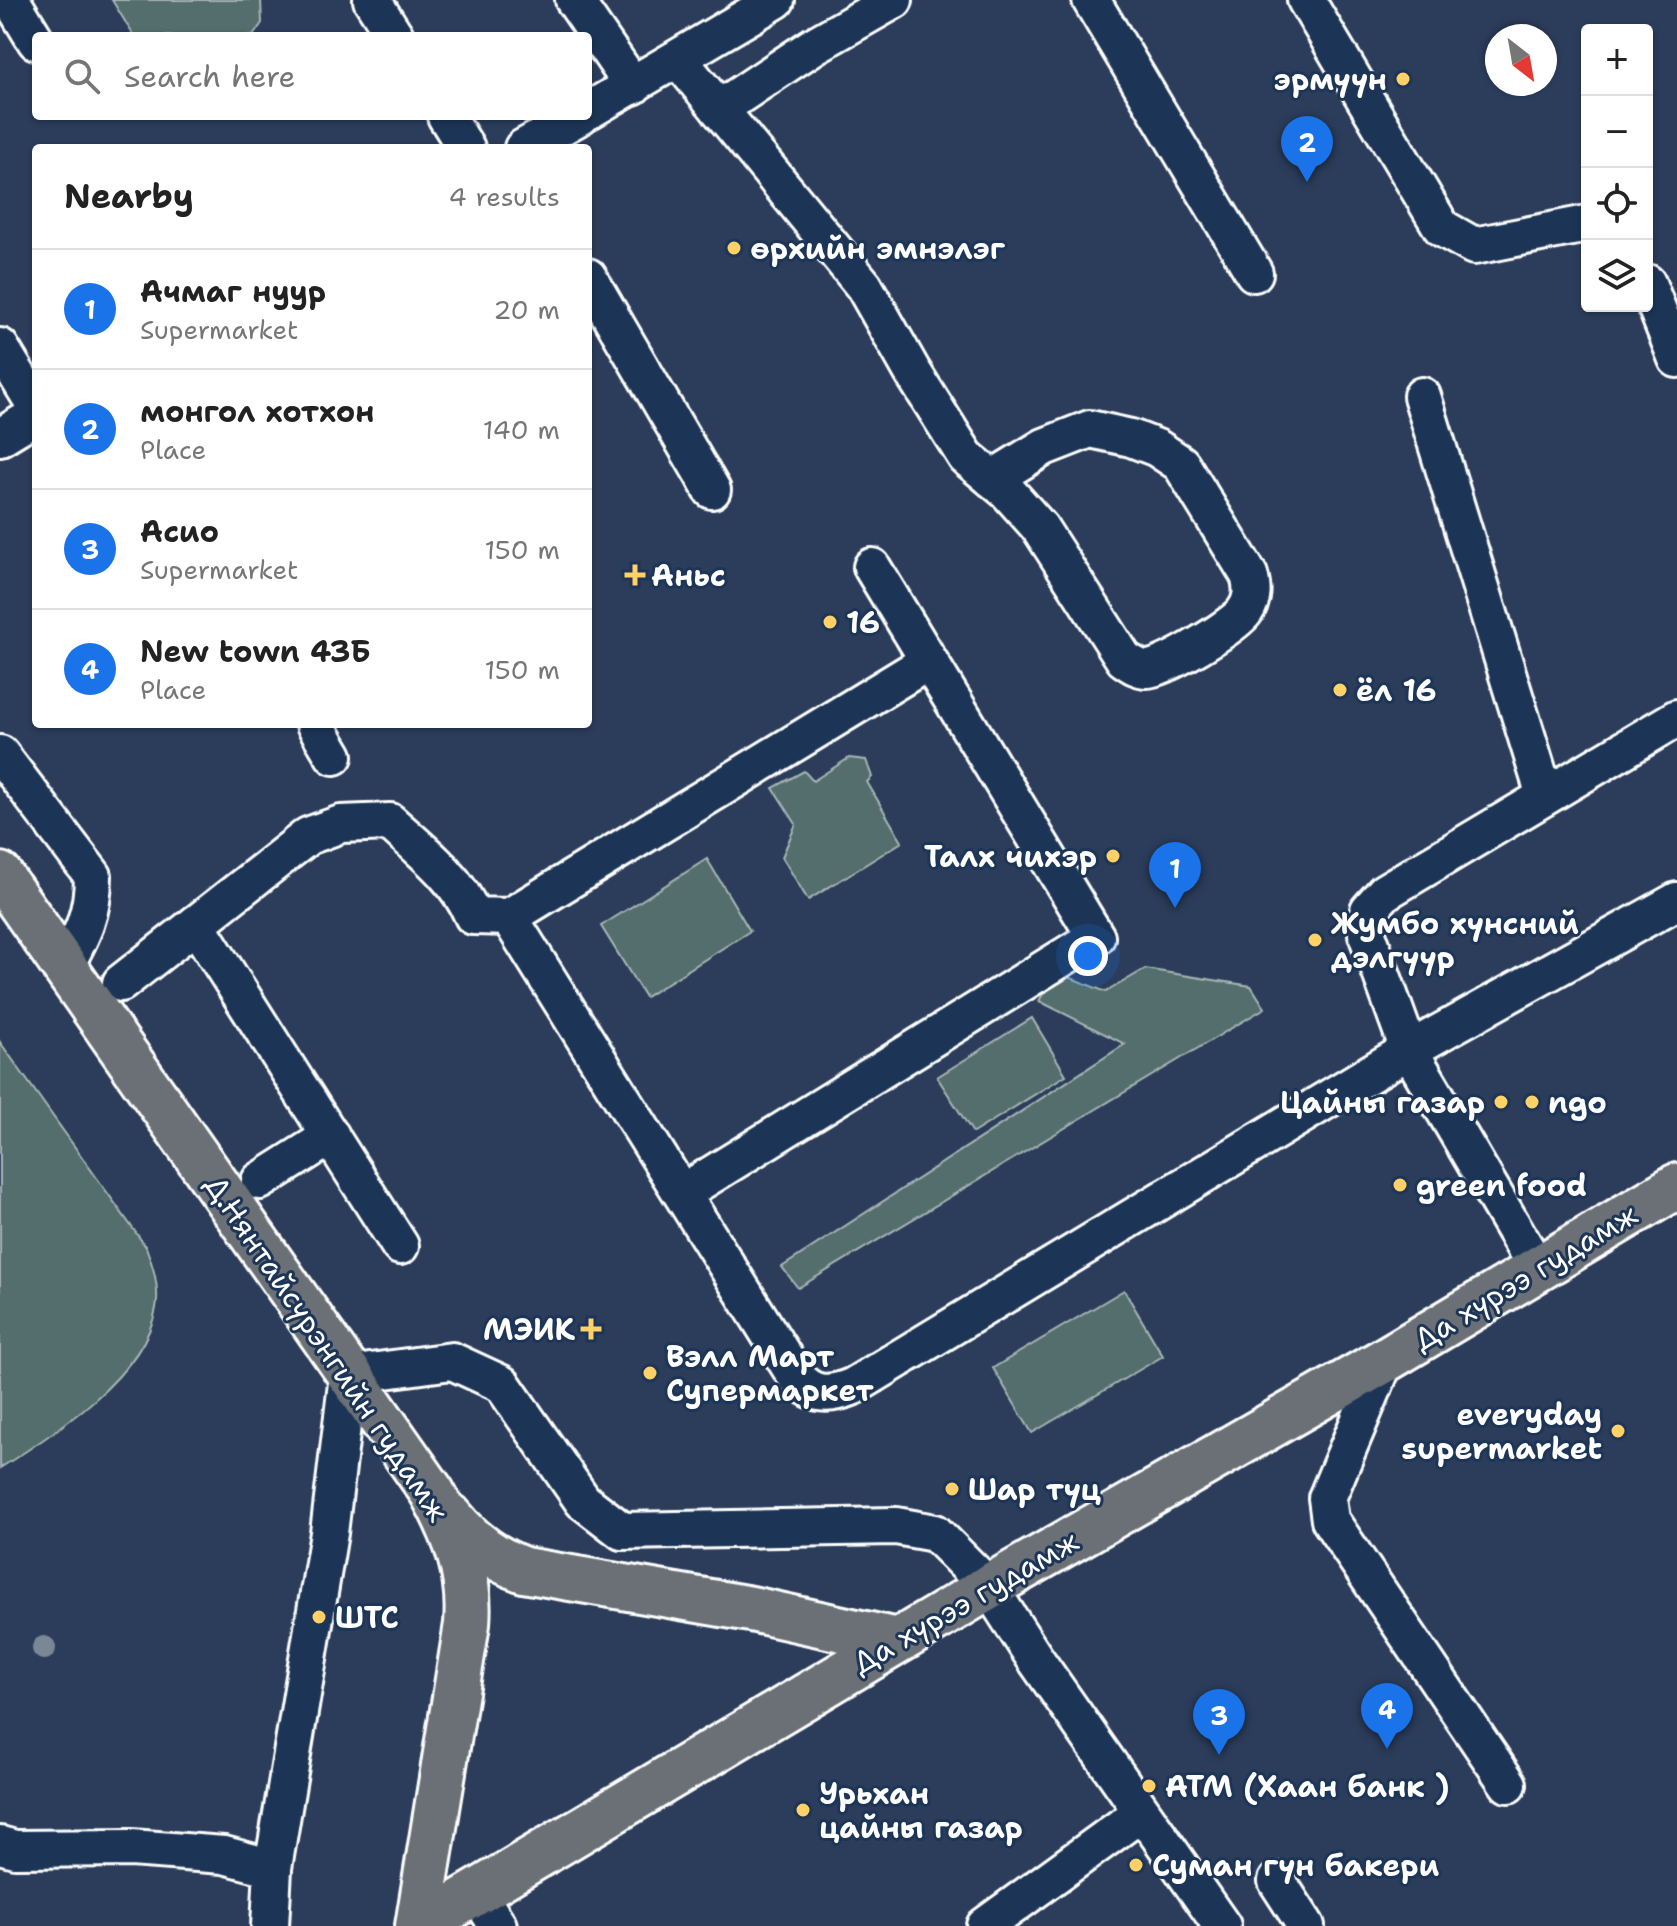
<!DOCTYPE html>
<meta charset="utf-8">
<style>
:root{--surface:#fff;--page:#f2f2f2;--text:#222;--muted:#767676;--line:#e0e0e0;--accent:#1a73e8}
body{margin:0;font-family:"Shantell Sans",sans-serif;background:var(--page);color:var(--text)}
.controls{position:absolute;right:24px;top:24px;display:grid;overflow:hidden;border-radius:8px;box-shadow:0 2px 6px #0004}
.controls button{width:72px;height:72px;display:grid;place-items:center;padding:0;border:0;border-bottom:2px solid var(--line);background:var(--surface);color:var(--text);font:40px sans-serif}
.compass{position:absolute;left:1485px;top:24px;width:72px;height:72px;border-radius:50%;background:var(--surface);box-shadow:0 2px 6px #0004;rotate:149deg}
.you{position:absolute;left:1088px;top:956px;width:28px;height:28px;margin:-20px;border:6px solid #fff;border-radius:50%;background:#1a73e8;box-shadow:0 0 0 12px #1a73e833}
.badge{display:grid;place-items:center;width:52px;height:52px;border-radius:50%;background:var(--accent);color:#fff;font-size:26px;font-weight:700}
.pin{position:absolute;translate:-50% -66px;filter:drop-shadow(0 2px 4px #0008)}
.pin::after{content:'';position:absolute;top:42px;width:28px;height:24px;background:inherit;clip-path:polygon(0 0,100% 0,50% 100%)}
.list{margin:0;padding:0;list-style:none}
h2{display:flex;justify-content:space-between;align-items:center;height:104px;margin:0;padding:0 32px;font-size:34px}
h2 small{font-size:26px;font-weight:400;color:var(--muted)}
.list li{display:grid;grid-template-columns:52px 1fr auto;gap:24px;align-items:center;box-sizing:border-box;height:120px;padding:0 32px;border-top:2px solid var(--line)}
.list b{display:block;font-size:30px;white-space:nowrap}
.list p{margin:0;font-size:26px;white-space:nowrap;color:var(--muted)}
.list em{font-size:26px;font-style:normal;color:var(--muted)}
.icon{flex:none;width:44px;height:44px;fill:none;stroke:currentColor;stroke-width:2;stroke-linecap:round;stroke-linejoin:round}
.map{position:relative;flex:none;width:1677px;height:1926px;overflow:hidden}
.search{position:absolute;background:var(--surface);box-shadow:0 2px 6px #0004;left:32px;top:32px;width:560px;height:88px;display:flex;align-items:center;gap:20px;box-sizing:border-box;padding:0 28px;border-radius:8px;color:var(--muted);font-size:30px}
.panel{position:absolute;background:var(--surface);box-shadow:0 2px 6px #0004;left:32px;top:144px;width:560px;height:584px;border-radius:8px}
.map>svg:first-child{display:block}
</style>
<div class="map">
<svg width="1677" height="1926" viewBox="0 0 1677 1926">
<rect width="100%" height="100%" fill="#2b3d5b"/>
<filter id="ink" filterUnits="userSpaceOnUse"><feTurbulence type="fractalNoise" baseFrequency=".0125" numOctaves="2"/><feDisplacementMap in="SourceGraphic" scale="16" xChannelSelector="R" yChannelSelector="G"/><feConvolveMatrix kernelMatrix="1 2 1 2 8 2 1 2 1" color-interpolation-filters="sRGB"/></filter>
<g filter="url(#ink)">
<g fill="#536e6c" stroke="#a9b6b6" stroke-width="2">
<polygon points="112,0 261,0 262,23 253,36 134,36"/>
<polygon points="849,758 866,760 872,777 867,782 902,842 808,900 782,857 796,824 773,788 804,771 813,781"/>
<polygon points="707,859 750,931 645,997 601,926"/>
<polygon points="1145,969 1251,986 1265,1008 798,1288 782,1267 1125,1044 1039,1001 1056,972 1106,992"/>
<polygon points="1032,1018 1066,1075 973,1133 937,1077"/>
<path d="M0 1042 146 1247C153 1266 160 1287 156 1308 145 1375 54 1434 0 1468Z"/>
<polygon points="1124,1290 1163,1356 1032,1433 993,1368"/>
</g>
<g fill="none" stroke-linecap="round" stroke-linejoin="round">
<g stroke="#fff" stroke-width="42">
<g id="minor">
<polyline points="11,0 36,41"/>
<polyline points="372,0 395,36"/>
<polyline points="574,0 633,86"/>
<polyline points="1091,0 1254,273"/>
<polyline points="1306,0 1442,228 1474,246 1587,224"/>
<path d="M678 59 864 286 912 371 966 457 1008 492 1040 528 1124 659C1132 664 1138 669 1147 669 1164 669 1236 625 1245 611 1253 599 1253 589 1249 575L1181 464 1157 448 1131 438 1090 429 1044 447 992 479"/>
<polyline points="719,109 815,45 894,0"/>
<polyline points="588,111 776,0"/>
<polyline points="446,116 466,148"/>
<polyline points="523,148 580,116"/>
<polyline points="588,277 712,490"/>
<polyline points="1647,283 1677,359"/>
<polyline points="0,347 36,406"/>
<polyline points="1422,396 1545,796"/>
<polyline points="0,437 36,415"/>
<polyline points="1677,718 1385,892 1369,910 1367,934 1409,1050 1677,901"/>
<polyline points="315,724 334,756"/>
<path d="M0 754 93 876C93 914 82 935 64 967"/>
<path d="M509 917 795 1375C811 1397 830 1396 854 1386L1409 1050 1537 1268"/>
<polyline points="196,924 400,1246"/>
<path d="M121 983 308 836 341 824 390 822C421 850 457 877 473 916L509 917 929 661"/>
<polyline points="260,1181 331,1136"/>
<polyline points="682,1193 1096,937 872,567"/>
<polyline points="1385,1360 1327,1498 1330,1520 1508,1784"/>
<polyline points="0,1845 15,1849 131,1848 224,1855 273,1868"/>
<polyline points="1277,1881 1306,1926"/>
<polyline points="476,1891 498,1926"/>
<polyline points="270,1926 273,1868 329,1533 348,1375 452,1361 502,1384 583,1501 622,1531 896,1526 935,1533 989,1587 1034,1657 1222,1926"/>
<polyline points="985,1926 1142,1812"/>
</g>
</g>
<g stroke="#fff" stroke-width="50">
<g id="major">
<path d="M0 875 432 1492C456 1536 471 1574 467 1624L418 1926"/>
<path d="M450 1516C470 1541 493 1559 524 1570L751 1609 897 1641"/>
<polyline points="420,1926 989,1587 1385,1360 1677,1186"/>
</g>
</g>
<use href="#minor" stroke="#1d3557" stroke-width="36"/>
<use href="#major" stroke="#6a7074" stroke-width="44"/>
</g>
<circle fill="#7a8895" cx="44" cy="1648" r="12"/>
</g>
<g fill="#ffd166" stroke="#1d3557" stroke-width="3">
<circle cx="1403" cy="79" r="8"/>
<circle cx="734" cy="248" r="8"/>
<path d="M631 563h8v8h8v8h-8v8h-8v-8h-8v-8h8z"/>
<circle cx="830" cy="622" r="8"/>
<circle cx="1340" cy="690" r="8"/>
<circle cx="1113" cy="856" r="8"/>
<circle cx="1315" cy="940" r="8"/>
<circle cx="1501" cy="1102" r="8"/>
<circle cx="1532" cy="1102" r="8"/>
<circle cx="1400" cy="1185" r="8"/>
<path d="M587 1317h8v8h8v8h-8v8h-8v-8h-8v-8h8z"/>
<circle cx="650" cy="1373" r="8"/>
<circle cx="1618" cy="1431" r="8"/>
<circle cx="952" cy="1489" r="8"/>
<circle cx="319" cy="1617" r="8"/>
<circle cx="1149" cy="1786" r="8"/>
<circle cx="803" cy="1810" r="8"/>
<circle cx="1136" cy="1865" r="8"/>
</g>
<g text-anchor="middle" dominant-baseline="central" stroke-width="6" stroke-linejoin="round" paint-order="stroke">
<g font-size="30" font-weight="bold" fill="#fff" stroke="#1d3557" text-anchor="start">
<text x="1387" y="79" text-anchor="end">эрмүүн</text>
<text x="750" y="248">өрхийн эмнэлэг</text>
<text x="651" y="575">Аньс</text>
<text x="846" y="622">16</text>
<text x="1356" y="690">ёл 16</text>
<text x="1097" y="856" text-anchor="end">Талх чихэр</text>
<text x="1331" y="923">Жумбо хүнсний<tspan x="1331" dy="34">дэлгүүр</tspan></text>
<text x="1485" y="1102" text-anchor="end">Цайны газар</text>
<text x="1548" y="1102">ngo</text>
<text x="1416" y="1185">green food</text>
<text x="575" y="1329" text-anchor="end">МЭИК</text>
<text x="666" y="1356">Вэлл Март<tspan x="666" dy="34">Супермаркет</tspan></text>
<text x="1602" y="1414" text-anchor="end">everyday<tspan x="1602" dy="34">supermarket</tspan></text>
<text x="968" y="1489">Шар түц</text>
<text x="335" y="1617">ШТС</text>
<text x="1165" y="1786">АТМ (Хаан банк )</text>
<text x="819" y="1793">Урьхан<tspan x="819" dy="34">цайны газар</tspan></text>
<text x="1152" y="1865">Суман гүн бакери</text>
</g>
<g font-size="30" fill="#fff" stroke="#1d3557">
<text transform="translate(1525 1277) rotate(-31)">Да хүрээ гудамж</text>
<text transform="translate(327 1348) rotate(56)">Д.Нянтайсүрэнгийн гудамж</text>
<text transform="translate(965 1602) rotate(-30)">Да хүрээ гудамж</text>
</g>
</g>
</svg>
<div class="controls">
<button>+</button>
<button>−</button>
<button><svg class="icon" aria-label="locate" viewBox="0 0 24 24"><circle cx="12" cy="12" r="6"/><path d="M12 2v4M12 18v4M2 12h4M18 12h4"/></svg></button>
<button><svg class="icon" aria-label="layers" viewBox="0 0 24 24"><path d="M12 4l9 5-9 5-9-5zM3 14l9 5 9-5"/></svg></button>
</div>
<svg class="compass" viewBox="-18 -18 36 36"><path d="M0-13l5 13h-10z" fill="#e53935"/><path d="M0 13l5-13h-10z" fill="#767676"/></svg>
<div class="you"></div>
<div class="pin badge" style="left:1175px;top:908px">1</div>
<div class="pin badge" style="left:1307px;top:182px">2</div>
<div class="pin badge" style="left:1219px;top:1755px">3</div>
<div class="pin badge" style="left:1387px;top:1749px">4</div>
<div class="search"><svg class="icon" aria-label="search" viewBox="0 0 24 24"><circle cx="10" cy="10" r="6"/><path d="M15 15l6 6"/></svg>Search here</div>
<section class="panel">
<h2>Nearby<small>4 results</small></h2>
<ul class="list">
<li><span class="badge">1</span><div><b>Ачмаг нуур</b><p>Supermarket</p></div><em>20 m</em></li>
<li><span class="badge">2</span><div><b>монгол хотхон</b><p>Place</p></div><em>140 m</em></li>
<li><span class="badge">3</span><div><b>Асио</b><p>Supermarket</p></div><em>150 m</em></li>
<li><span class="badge">4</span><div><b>New town 43Б</b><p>Place</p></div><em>150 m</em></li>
</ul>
</section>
</div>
